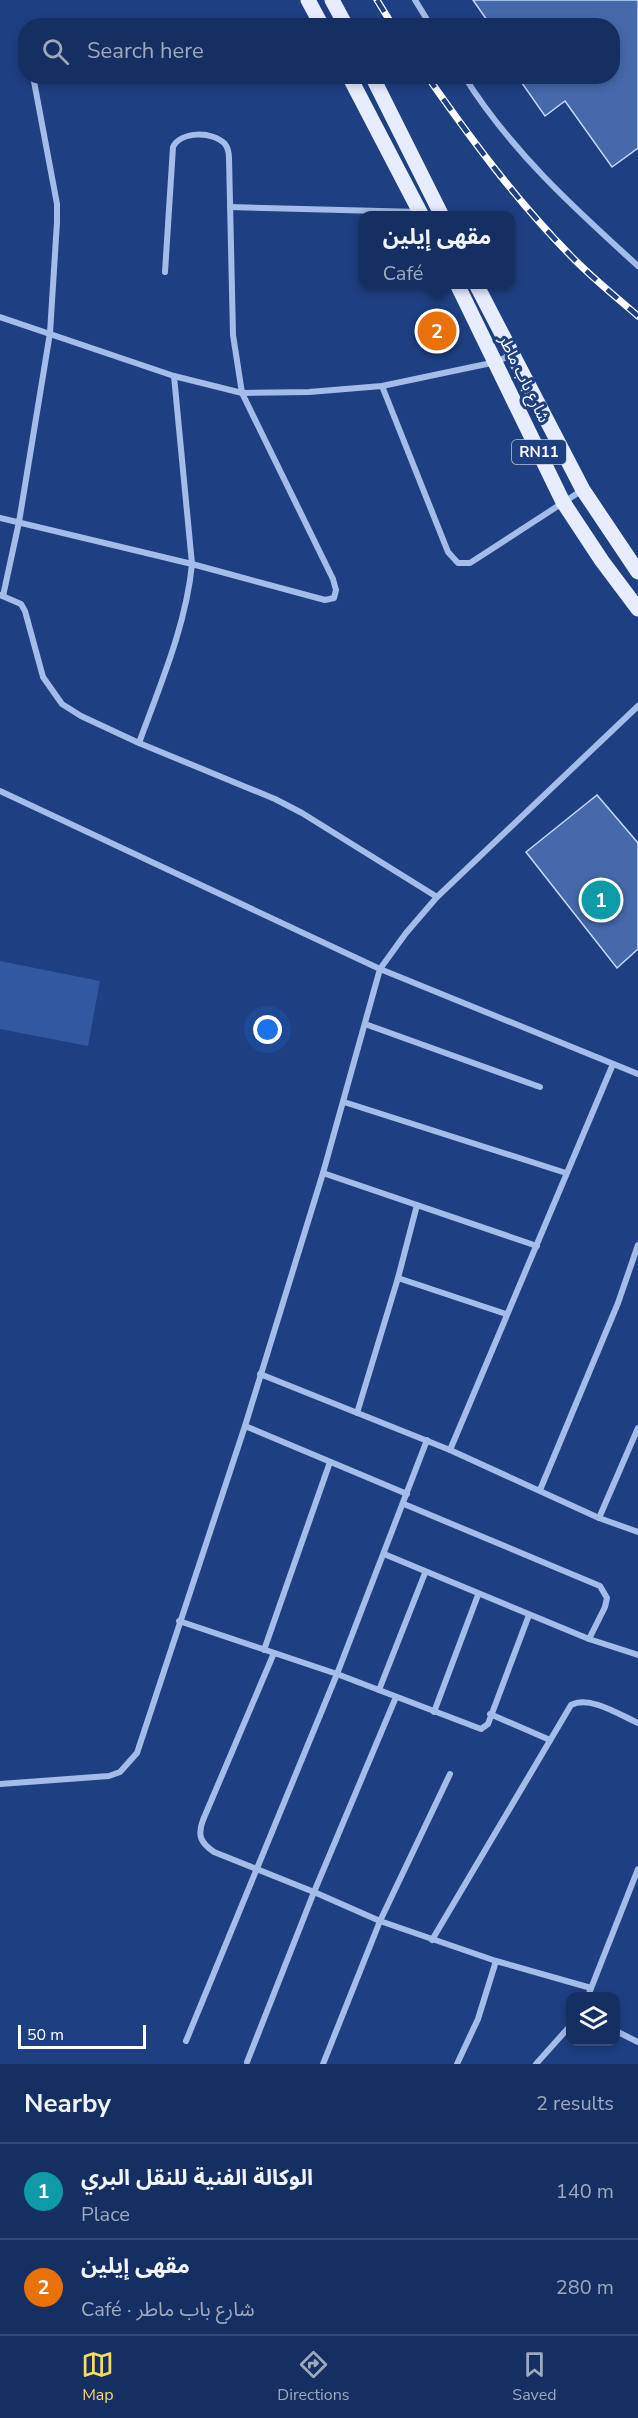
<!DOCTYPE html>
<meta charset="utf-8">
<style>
:root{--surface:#162f62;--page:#1f3768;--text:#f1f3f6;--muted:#9ea9be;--line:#354a77;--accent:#f8dc62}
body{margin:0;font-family:"Nunito Sans","Noto Sans Arabic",sans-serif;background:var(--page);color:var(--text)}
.controls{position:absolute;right:18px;bottom:18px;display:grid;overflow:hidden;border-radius:12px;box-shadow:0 3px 9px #0003}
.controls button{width:54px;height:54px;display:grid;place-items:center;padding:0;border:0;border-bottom:2px solid var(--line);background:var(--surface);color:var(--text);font:30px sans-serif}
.scale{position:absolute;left:18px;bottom:15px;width:128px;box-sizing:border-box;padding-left:6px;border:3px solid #fff;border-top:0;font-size:16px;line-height:21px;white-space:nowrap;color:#fff;-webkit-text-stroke:4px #1e3f82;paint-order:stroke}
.you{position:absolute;left:268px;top:1030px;width:21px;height:21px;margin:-15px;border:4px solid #fff;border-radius:50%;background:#1a73e8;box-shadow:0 0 0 9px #1a73e833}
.badge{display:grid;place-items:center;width:39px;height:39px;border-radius:50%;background:var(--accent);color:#fff;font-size:20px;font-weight:700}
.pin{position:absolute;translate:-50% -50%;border:3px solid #fff;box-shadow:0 2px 6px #0006}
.popup{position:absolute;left:359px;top:211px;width:156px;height:78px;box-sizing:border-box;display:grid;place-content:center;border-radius:12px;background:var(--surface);filter:drop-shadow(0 2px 4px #0005);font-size:20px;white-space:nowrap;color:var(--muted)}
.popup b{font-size:22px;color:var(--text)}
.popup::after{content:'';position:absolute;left:50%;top:100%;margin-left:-12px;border:12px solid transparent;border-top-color:var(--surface)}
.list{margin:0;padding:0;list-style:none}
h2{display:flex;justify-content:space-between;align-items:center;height:78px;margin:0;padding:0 24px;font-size:26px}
h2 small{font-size:20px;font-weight:400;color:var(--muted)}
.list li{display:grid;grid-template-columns:39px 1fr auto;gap:18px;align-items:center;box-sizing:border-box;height:96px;padding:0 24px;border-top:2px solid var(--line)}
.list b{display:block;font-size:22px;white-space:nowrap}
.list p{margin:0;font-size:20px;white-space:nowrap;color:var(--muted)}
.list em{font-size:20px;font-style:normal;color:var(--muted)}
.icon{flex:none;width:33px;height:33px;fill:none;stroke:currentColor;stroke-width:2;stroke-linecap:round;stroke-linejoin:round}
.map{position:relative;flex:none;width:638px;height:2064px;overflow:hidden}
.search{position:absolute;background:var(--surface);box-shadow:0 3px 9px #0003;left:18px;right:18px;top:18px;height:66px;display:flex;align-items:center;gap:15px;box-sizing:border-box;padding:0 21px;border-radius:24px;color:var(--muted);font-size:22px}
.sheet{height:270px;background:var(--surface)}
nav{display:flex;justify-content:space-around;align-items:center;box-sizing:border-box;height:84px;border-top:2px solid var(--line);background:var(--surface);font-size:16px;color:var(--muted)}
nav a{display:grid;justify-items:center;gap:3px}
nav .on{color:var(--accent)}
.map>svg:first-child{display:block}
</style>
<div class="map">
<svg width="638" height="2064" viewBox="0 0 638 2064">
<rect width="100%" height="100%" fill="#1e3f82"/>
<polygon fill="#3158a0" points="0,961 100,981 88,1046 0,1029"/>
<g fill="#4669ab" stroke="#c8d8f7" stroke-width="1.5">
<polygon points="473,0 638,0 638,148 612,167 565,101 545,116 517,76 612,76 612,26 491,26"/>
<polygon points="597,795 638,843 638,949 617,968 526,852"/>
</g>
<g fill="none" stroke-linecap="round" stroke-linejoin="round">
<g stroke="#a4bce9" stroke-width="6">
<polyline points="415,0 431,26"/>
<path d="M464 76C510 150 574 208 638 266"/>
<polyline points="230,207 419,212"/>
<polyline points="0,317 174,376 242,393 309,392 382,386 496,362 511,355"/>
<polyline points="382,386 448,552 458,563 470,563 581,491"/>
<path d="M0 518 192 564 325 600 334 598 336 590 333 579 242 393 233 335 229 158C229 153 228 148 225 144 213 131 181 131 173 147L165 272"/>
<polyline points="0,595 21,604 25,611 43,677 62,704 81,716 139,743 275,799 302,813 437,897"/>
<polyline points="3,596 19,522 50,333 57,222 57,204 33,76"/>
<path d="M139 743C160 685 186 626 192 564L174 376"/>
<polyline points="0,791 380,969 638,1074"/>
<polyline points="365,1024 540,1087"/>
<polyline points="344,1102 566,1173"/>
<polyline points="323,1173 537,1246"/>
<polyline points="398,1278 506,1314"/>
<polyline points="260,1374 450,1450 599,1518 638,1532"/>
<polyline points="357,1413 398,1278 417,1205"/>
<polyline points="245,1426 407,1494"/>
<polyline points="450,1450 613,1064"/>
<polyline points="540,1490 618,1303 638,1245"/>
<polyline points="404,1504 600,1586 607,1598 605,1607 589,1639"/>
<polyline points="599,1518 638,1428"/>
<polyline points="384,1554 589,1639 638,1655"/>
<polyline points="179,1621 337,1674 481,1729 488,1724 529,1615"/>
<polyline points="264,1650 330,1462"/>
<path d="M274 1653 203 1820C197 1836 201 1843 214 1852L314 1892 380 1921 496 1961 591 1988"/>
<polyline points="379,1690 425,1573"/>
<polyline points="434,1712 478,1595"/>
<polyline points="490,1714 550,1740"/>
<polyline points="0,1784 109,1776 120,1772 137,1753 245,1426 323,1173 380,969 406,933 437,897 638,706"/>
<path d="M432 1940 571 1705C590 1695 620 1715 638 1723"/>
<polyline points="588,1996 638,1869"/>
<polyline points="616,2031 638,2042"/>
<polyline points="186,2041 337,1674 427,1440"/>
<polyline points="247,2062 314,1892 396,1697"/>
<polyline points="323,2064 380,1921 450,1774"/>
<polyline points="457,2064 478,2019 496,1961"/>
<polyline points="536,2064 570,2026"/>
</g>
<g stroke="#e7edfe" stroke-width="15">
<polyline points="308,0 322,26"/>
<polyline points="332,0 346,26"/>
<polyline points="349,76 422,216"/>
<polyline points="372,76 442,216"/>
<polyline points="457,284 563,502 602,561 638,609"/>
<polyline points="476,284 583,490 638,572"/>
</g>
<g stroke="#fff" stroke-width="7">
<g id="rail">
<polyline points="377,0 393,26"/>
<path d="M427 76C471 139 516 200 570 255 591 277 615 296 638 316"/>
</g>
</g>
<use href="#rail" stroke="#1e3f82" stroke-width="4.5" stroke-dasharray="14" stroke-linecap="butt"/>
</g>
<g text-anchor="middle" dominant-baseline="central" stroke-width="6" stroke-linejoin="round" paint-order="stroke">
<rect fill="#1e3f82" stroke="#bcc5da" stroke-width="1.5" x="512" y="440" width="54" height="24" rx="4.5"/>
<g font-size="15" font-weight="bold" fill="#fff">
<text x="539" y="452">RN11</text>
</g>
<g font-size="16" fill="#fff" stroke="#1e3f82">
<text transform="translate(524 379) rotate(64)">شارع باب ماطر</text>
</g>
</g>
</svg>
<div class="controls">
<button><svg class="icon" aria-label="layers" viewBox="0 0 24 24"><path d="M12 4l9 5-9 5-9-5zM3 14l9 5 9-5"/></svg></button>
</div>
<div class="scale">50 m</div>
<div class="you"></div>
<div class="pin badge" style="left:601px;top:900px;background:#0f9aa8">1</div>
<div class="pin badge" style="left:437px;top:331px;background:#e8710a">2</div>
<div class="popup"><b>مقهى إيلين</b>Café</div>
<div class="search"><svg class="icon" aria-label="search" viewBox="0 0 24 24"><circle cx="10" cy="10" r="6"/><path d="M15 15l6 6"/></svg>Search here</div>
</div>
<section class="sheet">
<h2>Nearby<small>2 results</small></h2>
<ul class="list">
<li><span class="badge" style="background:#0f9aa8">1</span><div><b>الوكالة الفنية للنقل البري</b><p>Place</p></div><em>140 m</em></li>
<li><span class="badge" style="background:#e8710a">2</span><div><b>مقهى إيلين</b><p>Café · شارع باب ماطر</p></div><em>280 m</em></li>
</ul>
</section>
<nav>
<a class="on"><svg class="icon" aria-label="map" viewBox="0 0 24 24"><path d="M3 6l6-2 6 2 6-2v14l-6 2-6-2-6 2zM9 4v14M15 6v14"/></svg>Map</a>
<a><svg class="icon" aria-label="directions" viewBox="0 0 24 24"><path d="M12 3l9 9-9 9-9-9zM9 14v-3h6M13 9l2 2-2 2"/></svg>Directions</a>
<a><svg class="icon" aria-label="saved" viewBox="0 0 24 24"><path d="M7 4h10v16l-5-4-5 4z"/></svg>Saved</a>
</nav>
